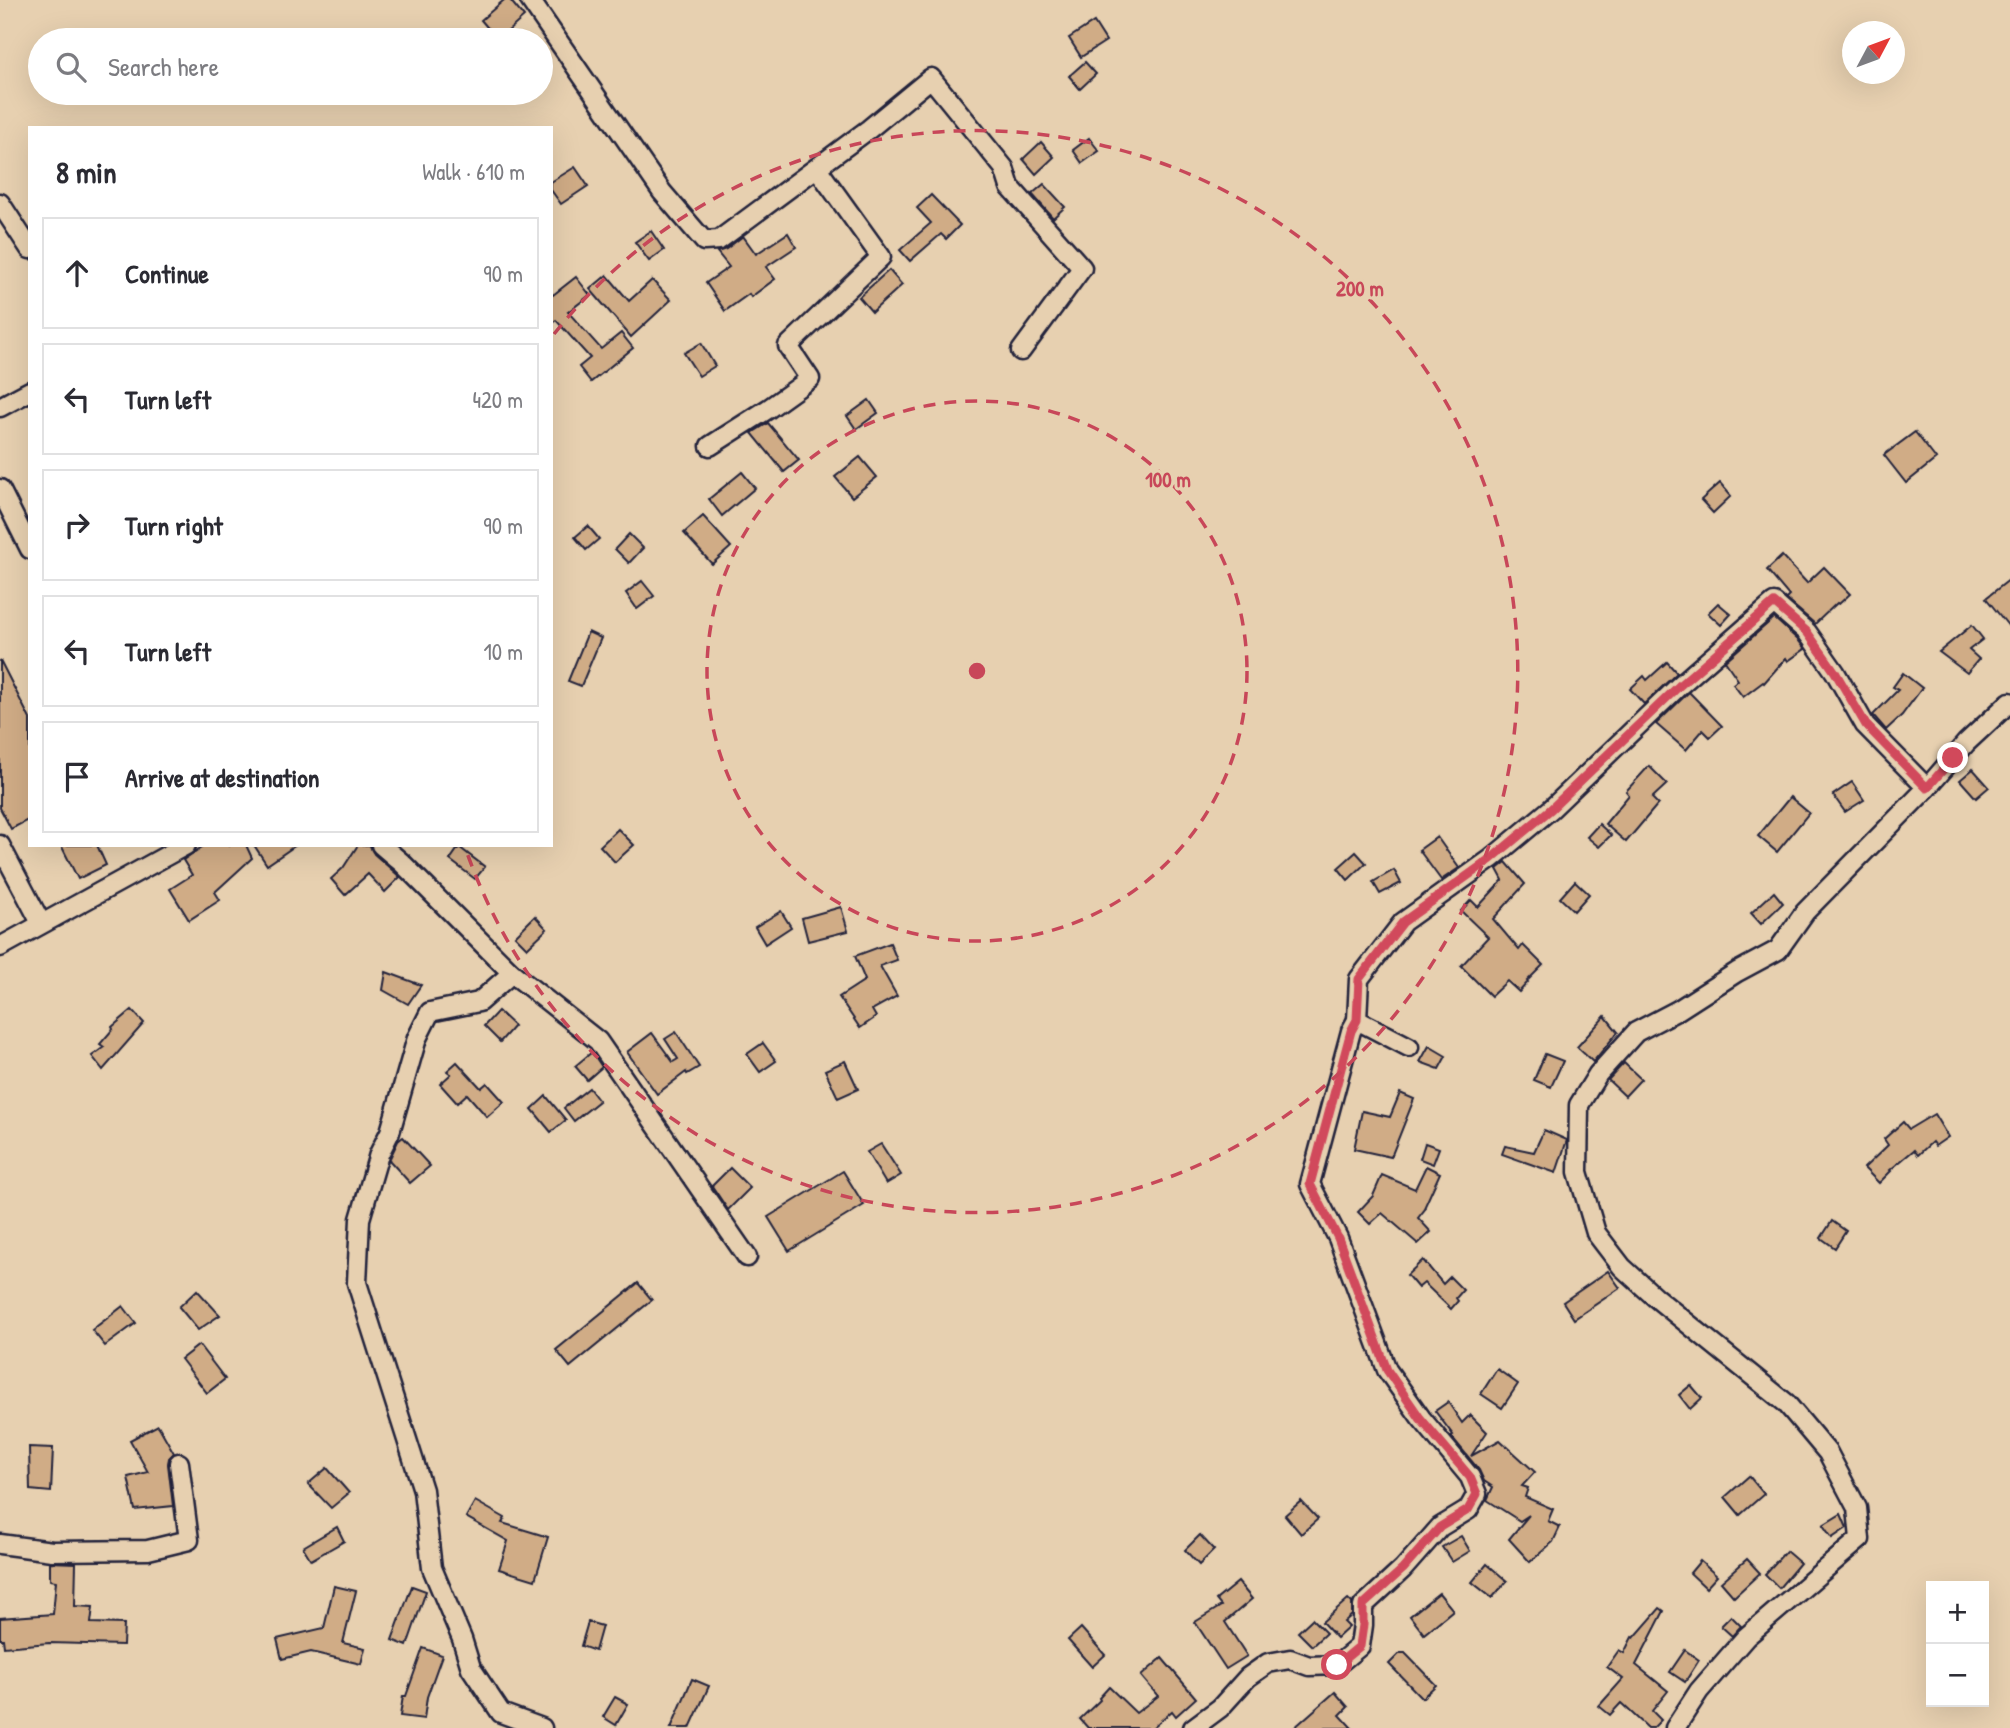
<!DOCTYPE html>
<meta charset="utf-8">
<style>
:root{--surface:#fff;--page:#f2f2f3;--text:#2b2b33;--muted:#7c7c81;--line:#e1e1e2}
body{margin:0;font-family:"Patrick Hand",sans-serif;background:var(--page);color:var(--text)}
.controls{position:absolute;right:21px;bottom:21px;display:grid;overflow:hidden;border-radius:0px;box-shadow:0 7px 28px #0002}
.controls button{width:63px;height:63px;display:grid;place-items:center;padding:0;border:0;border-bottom:2px solid var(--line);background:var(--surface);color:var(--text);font:35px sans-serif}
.compass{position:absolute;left:1842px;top:21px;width:63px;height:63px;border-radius:50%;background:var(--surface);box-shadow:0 7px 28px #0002;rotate:49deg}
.stop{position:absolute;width:21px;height:21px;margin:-16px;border:5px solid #d1495b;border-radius:50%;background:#fff}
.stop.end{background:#d1495b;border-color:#fff;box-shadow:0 2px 7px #0008}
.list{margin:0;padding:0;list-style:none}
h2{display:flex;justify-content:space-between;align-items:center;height:91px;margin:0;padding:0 28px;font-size:30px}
h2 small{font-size:23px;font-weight:400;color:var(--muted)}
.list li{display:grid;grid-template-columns:46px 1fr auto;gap:21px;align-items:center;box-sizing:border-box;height:112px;margin:0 14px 14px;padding:0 14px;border:2px solid var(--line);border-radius:0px}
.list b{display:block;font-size:26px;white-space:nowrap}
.list em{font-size:23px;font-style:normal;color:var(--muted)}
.icon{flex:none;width:38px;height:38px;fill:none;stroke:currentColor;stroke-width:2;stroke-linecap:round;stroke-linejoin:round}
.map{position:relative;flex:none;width:2010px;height:1728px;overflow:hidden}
.search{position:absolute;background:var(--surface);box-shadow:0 7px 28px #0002;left:28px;top:28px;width:525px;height:77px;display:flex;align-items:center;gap:18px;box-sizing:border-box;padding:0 24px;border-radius:38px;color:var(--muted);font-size:26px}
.panel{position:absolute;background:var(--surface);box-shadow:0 7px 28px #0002;left:28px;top:126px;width:525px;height:721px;border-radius:0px}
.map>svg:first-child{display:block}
</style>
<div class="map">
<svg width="2010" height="1728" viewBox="0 0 2010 1728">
<rect width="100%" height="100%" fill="#e7d0b0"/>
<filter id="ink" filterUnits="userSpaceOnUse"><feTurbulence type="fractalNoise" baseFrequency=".0143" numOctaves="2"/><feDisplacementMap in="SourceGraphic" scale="14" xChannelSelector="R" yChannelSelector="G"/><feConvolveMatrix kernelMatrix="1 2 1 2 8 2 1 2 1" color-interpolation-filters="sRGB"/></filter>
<g filter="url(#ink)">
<g fill="#d0ac86" stroke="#22223b" stroke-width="2">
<polygon points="504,0 510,0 524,17 498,40 481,20"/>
<polygon points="1094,22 1106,41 1081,57 1069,38"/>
<polygon points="1085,62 1096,74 1080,89 1069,76"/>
<polygon points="1089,138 1099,151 1082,163 1073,150"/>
<polygon points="1041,142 1054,157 1036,174 1023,159"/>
<polygon points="575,167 588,186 561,204 551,190 551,182"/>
<polygon points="1044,184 1065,207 1053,218 1032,194"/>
<polygon points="931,195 960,225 946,239 941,234 910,261 900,250 931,223 917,208"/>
<polygon points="651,231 664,250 649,261 635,242"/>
<polygon points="788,233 796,247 766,267 775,279 751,297 749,294 725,311 706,283 729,267 717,252 726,249 743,236 756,254"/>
<polygon points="889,270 902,285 872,312 859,297"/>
<polygon points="607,275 629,301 652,280 671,300 631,337 590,289"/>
<polygon points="576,277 590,295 568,312 601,349 621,333 633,348 591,382 579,367 590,358 556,320 551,324 551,293 553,295"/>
<polygon points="701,343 715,366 699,376 684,353"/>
<polygon points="869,400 878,413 856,429 847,416"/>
<polygon points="768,423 799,460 784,472 752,433"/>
<polygon points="1915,432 1936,459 1906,483 1884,455"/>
<polygon points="860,457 877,477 852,497 835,477"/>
<polygon points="742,472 755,488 722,516 709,499"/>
<polygon points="1720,483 1731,496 1713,513 1701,500"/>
<polygon points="703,516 731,547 712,564 684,533"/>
<polygon points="588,526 599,539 586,550 575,537"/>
<polygon points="629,534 643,548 629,563 615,549"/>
<polygon points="1782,556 1807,583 1824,567 1850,594 1839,604 1837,603 1815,624 1786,599 1789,596 1767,570"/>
<polygon points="2010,579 2010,628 1986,598"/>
<polygon points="642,581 654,596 637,609 626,593"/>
<polygon points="1718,603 1731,614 1721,625 1708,613"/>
<polygon points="1774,618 1798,640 1805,649 1788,661 1786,658 1764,683 1763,682 1743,697 1733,684 1738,680 1725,661"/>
<polygon points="1972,625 1983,639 1969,650 1979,659 1967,673 1939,652"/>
<polygon points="588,632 601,638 581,686 568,681"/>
<polygon points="0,660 30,719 30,819 11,829 0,808"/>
<polygon points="1667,662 1677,673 1644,704 1630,689 1644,676 1647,680"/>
<polygon points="1903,673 1922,688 1902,715 1886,730 1873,715 1898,690 1893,687"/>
<polygon points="1689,692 1722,726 1710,737 1703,730 1686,750 1656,724"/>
<polygon points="1649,766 1667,784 1652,798 1658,804 1626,842 1605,824 1629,795 1626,791"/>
<polygon points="1973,769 1989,787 1976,798 1960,780"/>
<polygon points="1852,782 1864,800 1845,812 1833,795"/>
<polygon points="1790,797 1809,813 1777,852 1758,836"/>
<polygon points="1599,824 1611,835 1599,847 1587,837"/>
<polygon points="618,829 634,845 615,862 600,846"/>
<polygon points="1437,837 1459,868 1441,880 1419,850"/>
<polygon points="61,845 97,845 106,865 78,879"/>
<polygon points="205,845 246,845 252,858 215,892 220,900 189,920 170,889 192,875 183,860"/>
<polygon points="254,845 296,845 267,865"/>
<polygon points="358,845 370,845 374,854 400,877 385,892 368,874 345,895 331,879 343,868"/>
<polygon points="459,847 485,867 475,879 450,860"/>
<polygon points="1356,852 1366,863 1348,880 1338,868"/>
<polygon points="1506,862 1525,884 1493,919 1519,950 1523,945 1543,965 1527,981 1528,982 1519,992 1507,981 1491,996 1461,966 1488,937 1461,911 1471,900 1478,907 1503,880 1497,869"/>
<polygon points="1394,870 1401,883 1380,894 1373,882"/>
<polygon points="1575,881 1589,894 1574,911 1560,898"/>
<polygon points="1774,892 1783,903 1761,924 1751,913"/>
<polygon points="841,907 848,931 808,941 802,918"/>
<polygon points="781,911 791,927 765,944 755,927"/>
<polygon points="535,916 547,929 527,948 515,936"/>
<polygon points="890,943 897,960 880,966 897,996 872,1010 876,1017 860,1028 839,997 865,980 855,956"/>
<polygon points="386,972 421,985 408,1004 383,990"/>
<polygon points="132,1010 144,1023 103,1070 92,1056 104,1047 100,1044 113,1029 112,1027"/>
<polygon points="498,1011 514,1026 500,1042 484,1026"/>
<polygon points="1605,1016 1618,1032 1593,1062 1577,1047"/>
<polygon points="676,1032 699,1067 687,1074 686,1072 657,1094 627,1052 652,1033 673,1062 678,1059 665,1039"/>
<polygon points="763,1043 776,1061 760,1072 747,1054"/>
<polygon points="1429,1046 1446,1056 1439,1069 1420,1062"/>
<polygon points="592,1052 602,1067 587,1080 575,1066"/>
<polygon points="1545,1054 1563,1061 1551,1087 1534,1080"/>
<polygon points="845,1061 858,1089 838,1098 825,1070"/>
<polygon points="457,1062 481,1088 487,1083 504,1102 487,1117 467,1094 457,1103 440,1084 451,1074 447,1071"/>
<polygon points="1624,1063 1641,1079 1625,1096 1608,1080"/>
<polygon points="589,1088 599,1101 574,1121 564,1108"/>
<polygon points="1400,1093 1414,1099 1391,1157 1354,1149 1362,1111 1390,1117"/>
<polygon points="546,1096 566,1120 551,1132 532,1109"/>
<polygon points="1934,1114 1948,1137 1935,1146 1932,1142 1918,1155 1914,1150 1890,1170 1891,1171 1879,1183 1864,1168 1888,1145 1884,1139 1903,1122 1909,1129"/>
<polygon points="1544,1130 1567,1140 1556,1173 1502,1154 1505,1146 1534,1152"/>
<polygon points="403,1137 430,1166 410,1183 389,1160 398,1141"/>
<polygon points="1425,1143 1439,1148 1433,1164 1420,1159"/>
<polygon points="881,1144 901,1175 886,1184 867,1152"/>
<polygon points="1426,1166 1440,1173 1424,1208 1425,1209 1418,1218 1431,1232 1418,1244 1382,1213 1370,1224 1358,1212 1373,1196 1382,1175 1415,1189"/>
<polygon points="730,1168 750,1188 728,1210 712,1186"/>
<polygon points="843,1171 864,1205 789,1251 768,1217"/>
<polygon points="1832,1221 1846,1231 1835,1248 1821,1238"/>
<polygon points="1423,1260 1443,1284 1450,1277 1463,1290 1456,1298 1458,1301 1451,1309 1424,1283 1418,1288 1407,1275"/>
<polygon points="1608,1271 1620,1288 1574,1319 1563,1302"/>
<polygon points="638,1283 652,1300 570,1367 556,1350"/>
<polygon points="197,1290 220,1315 198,1330 179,1307"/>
<polygon points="123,1306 136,1323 105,1346 92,1330"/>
<polygon points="199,1345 225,1379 207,1393 181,1359"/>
<polygon points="1497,1369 1518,1384 1502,1408 1481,1394"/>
<polygon points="1691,1385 1702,1398 1690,1409 1679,1395"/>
<polygon points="1448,1402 1462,1423 1470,1415 1487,1432 1471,1456 1500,1440 1535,1472 1522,1486 1528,1488 1525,1497 1553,1509 1548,1521 1560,1527 1553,1542 1530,1562 1509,1539 1529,1515 1520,1521 1487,1500 1493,1487 1484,1481 1479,1470 1451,1436 1453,1435 1435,1411"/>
<polygon points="158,1425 174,1453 169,1458 168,1464 173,1506 135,1510 128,1477 148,1472 130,1440"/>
<polygon points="29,1447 53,1448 51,1492 30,1490"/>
<polygon points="327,1468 349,1493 331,1508 308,1484"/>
<polygon points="1749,1476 1764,1494 1740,1515 1725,1497"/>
<polygon points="475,1501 505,1518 502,1523 548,1537 535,1580 499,1569 508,1541 466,1517"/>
<polygon points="1301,1501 1318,1519 1301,1534 1285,1515"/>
<polygon points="1841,1514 1847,1528 1832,1538 1823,1525"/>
<polygon points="337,1527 344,1541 311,1560 303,1547"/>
<polygon points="1200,1535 1214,1550 1199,1565 1185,1550"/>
<polygon points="1461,1536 1470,1551 1452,1562 1442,1547"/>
<polygon points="1786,1551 1800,1563 1779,1588 1765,1574"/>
<polygon points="1747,1559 1760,1573 1734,1597 1721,1582"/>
<polygon points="1700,1561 1717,1576 1706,1588 1690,1573"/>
<polygon points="50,1562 76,1563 75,1606 93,1607 91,1623 124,1624 123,1645 49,1643 4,1647 3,1639 0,1639 0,1618 53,1614 56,1581 50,1580"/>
<polygon points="1487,1564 1507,1581 1492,1598 1472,1582"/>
<polygon points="1238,1582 1252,1599 1225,1622 1247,1656 1226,1669 1195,1622 1221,1606 1216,1600"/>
<polygon points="334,1586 356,1591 343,1643 365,1648 361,1664 311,1652 282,1659 277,1639 324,1628"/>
<polygon points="412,1586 426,1591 407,1646 392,1640"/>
<polygon points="1439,1593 1453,1610 1424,1634 1410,1616"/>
<polygon points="1348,1599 1352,1603 1352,1615 1344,1622 1349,1627 1337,1638 1322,1622"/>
<polygon points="1660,1608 1664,1611 1636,1665 1668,1691 1652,1711 1661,1720 1653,1728 1648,1728 1621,1703 1610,1715 1599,1706 1623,1679 1607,1667 1619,1650 1624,1653 1632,1637 1634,1638"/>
<polygon points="1731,1616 1741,1626 1732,1636 1721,1626"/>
<polygon points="1312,1619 1326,1633 1312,1646 1298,1632"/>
<polygon points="588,1622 602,1626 595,1651 581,1646"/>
<polygon points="1081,1628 1105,1655 1092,1667 1068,1640"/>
<polygon points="423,1648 442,1655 427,1697 424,1719 400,1716 403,1696 406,1696"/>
<polygon points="1685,1650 1699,1660 1685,1682 1670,1672"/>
<polygon points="1400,1653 1405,1653 1436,1685 1422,1698 1389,1664"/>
<polygon points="1162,1658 1196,1698 1176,1716 1172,1711 1152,1728 1088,1728 1080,1719 1100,1700 1099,1698 1109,1687 1136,1713 1158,1696 1141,1676"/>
<polygon points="692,1679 709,1686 690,1728 671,1728"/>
<polygon points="1335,1692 1348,1707 1340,1715 1352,1728 1294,1728"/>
<polygon points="615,1697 628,1704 616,1725 603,1717"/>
</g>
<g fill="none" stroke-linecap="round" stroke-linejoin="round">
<g stroke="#22223b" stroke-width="23">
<g id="minor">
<polyline points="530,0 662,192 704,241 719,240 869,129 931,78 1004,168 1010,187 1082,268 1021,351"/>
<polyline points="0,203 30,249"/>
<polyline points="0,407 30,391"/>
<polyline points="710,446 768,409 810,379 788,346 881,257 817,168"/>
<polyline points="0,489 30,549"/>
<polyline points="0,845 41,923"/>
<polyline points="381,845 402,863 512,973 598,1041 747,1257"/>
<polyline points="0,947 186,845"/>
<polyline points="512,973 479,1002 430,1012 417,1038 390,1132 379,1154 360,1219 357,1283 423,1490 432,1568 462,1639 471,1668 501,1713 542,1728"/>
<polyline points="1357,1020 1359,979 1403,922 1491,859 1551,809 1679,686 1774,603 1807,632 1835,672 1865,725 1927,788"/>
<polyline points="0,1544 52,1551 148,1550 189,1540 179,1463"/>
<polyline points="1193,1728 1220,1708 1248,1677 1268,1663 1290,1659 1309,1666 1337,1665 1360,1646 1363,1625 1363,1606 1403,1569 1440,1527 1468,1510 1477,1494 1470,1477 1421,1418 1387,1370 1338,1238 1310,1184 1351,1031 1357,1020 1409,1047"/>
<polyline points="1675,1728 1699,1691 1746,1637 1860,1539 1857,1508 1828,1453 1786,1403 1655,1297 1622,1267 1596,1233 1578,1172 1579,1105 1598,1074 1636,1032 1678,1010 1737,972 1778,950 1805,912 1927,788 1966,743 2010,702"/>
</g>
</g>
<use href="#minor" stroke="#e7d0b0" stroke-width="18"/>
</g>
</g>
<g fill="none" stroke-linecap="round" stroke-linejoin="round" filter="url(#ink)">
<polyline stroke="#d1495b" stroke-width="9" points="1337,1665 1360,1646 1363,1625 1363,1605 1403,1569 1440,1527 1468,1510 1477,1494 1470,1477 1420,1418 1387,1370 1338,1238 1310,1184 1351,1031 1357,1020 1359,979 1403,922 1491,859 1551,809 1679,686 1774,603 1807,632 1835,672 1866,725 1927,788 1953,758"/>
</g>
<g fill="none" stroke="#c84759" stroke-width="3.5" stroke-dasharray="12 9">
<circle cx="977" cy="671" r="270"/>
<path d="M554 334A541 541 0 1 1 465 847"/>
</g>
<circle cx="977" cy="671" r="10" fill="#c84759" stroke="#e7d0b0" stroke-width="3.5"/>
<g font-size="21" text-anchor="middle" font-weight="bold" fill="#c84759" stroke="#e7d0b0" stroke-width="6" stroke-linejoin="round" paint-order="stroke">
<text x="1360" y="296">200 m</text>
<text x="1168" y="487">100 m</text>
</g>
</svg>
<div class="controls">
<button>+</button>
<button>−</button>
</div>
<svg class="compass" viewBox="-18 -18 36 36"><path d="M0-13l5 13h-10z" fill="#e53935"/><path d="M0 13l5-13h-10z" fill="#7c7c81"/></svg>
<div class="stop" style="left:1337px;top:1665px"></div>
<div class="stop end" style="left:1953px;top:758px"></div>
<div class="search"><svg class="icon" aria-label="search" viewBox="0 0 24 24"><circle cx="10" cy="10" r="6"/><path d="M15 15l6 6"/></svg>Search here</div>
<section class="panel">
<h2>8 min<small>Walk · 610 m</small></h2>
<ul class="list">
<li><svg class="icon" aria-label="ahead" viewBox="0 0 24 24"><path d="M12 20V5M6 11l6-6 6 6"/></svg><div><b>Continue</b></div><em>90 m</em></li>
<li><svg class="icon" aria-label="left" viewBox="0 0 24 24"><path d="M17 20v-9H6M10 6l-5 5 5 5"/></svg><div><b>Turn left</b></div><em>420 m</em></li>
<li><svg class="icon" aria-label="right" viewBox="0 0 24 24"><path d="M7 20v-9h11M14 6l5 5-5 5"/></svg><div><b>Turn right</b></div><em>90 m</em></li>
<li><svg class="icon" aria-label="left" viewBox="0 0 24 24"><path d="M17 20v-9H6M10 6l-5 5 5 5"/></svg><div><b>Turn left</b></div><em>10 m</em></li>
<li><svg class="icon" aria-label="arrive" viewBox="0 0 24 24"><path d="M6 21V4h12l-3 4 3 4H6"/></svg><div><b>Arrive at destination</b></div></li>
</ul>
</section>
</div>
